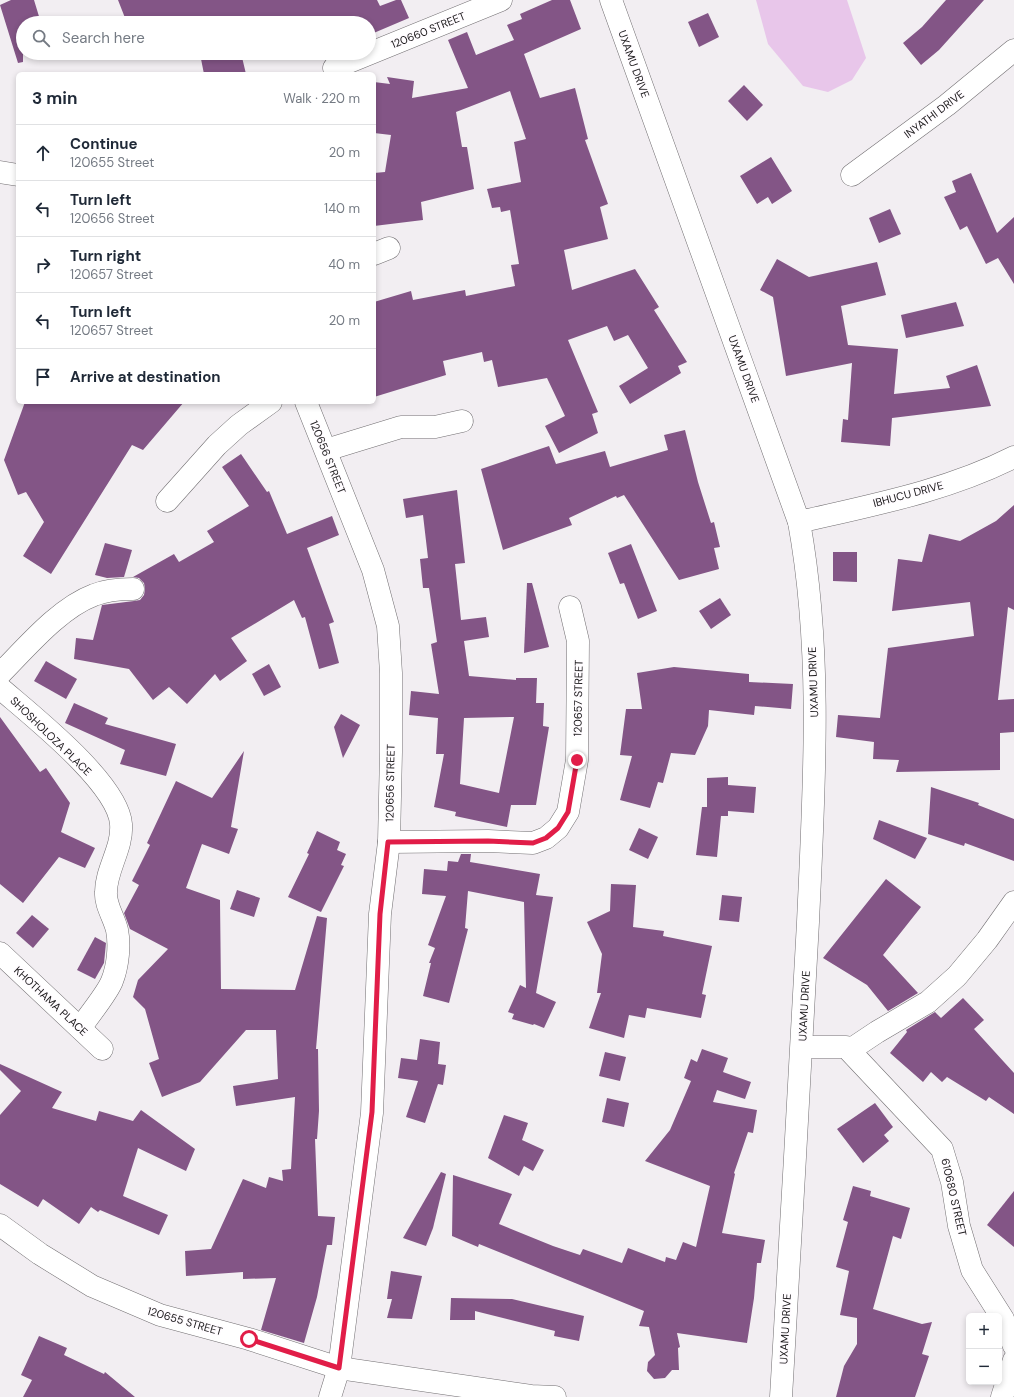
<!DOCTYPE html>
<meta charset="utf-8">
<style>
:root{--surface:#fff;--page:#f6f6f7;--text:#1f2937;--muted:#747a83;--line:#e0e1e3}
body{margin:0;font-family:"DM Sans",sans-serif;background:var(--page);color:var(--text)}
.controls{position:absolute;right:12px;bottom:12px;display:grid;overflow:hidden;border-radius:6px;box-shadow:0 2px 6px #0003}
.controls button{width:36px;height:36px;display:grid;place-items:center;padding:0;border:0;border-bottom:1px solid var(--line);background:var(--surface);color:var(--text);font:20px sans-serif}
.stop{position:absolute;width:12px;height:12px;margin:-9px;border:3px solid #e11d48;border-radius:50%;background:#fff}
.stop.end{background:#e11d48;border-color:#fff;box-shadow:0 1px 4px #0008}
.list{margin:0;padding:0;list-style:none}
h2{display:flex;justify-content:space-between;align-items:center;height:52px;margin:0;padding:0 16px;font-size:17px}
h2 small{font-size:13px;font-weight:400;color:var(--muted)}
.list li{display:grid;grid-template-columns:26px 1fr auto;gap:12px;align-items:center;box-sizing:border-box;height:56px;padding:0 16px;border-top:1px solid var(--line)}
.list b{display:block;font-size:15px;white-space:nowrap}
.list p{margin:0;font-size:13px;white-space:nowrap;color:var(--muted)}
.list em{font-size:13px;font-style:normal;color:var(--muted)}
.icon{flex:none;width:22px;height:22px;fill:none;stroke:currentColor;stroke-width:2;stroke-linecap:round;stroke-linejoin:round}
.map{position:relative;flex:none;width:1014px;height:1397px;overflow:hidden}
.search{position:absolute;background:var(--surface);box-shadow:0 2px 6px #0003;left:16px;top:16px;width:360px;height:44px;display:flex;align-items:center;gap:10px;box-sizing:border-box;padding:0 14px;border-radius:22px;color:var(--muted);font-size:15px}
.panel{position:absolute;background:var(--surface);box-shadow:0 2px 6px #0003;left:16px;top:72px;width:360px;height:332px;border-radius:6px}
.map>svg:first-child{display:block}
</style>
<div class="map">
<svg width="1014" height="1397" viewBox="0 0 1014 1397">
<rect width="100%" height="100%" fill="#f2eef2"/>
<polygon fill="#e8c6ea" points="756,0 847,0 866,58 852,80 828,92 803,86 768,44"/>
<g fill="#835586" fill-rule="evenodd">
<polygon points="11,0 34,0 41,23 23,23 23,62 18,63 0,5"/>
<polygon points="118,0 377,0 380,6 396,0 401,0 409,18 369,35 369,23 127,23"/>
<polygon points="552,0 570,0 581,29 524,54 540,98 575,88 588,139 585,140 608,204 600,207 608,239 564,250 572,290 635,269 659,307 654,310 687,362 678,366 681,373 630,404 619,386 648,368 628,335 614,341 607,326 568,340 598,412 592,414 598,433 559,453 545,426 565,416 547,378 498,387 492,360 484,362 482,352 443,361 446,375 374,397 374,302 411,291 413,300 465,290 466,296 515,286 511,265 519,264 510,210 501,212 500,207 492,208 487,189 521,182 514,142 526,139 510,91 456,112 462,147 467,147 474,189 421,202 423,220 374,226 374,173 385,172 391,135 374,133 374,82 390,84 387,77 414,81 412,98 468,88 448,40 467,32 476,55 514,40 507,25 522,19 520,14"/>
<polygon points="946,0 984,0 939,50 921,65 903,43 922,27"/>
<polygon points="708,13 719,37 699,47 688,22"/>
<polygon points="184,53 241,53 246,74 204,74 200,54 187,59"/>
<polygon points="744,85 763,105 747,121 728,101"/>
<polygon points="771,157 792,191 772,204 768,197 757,204 740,176"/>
<polygon points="971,173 997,233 1014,217 1014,284 998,258 986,264 967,226 960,230 944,197 956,192 952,181"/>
<polygon points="890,209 901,234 879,243 869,218"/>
<polygon points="777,259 809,277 877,262 886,295 841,306 848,345 898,349 894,394 950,388 946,376 977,365 991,406 892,418 890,446 841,442 843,419 848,420 852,363 786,376 773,297 760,290"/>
<polygon points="956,302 964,326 906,338 901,315"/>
<polygon points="25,402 184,402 143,450 132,445 51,574 23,556 44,522 26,492 18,495 4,460"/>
<polygon points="685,430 698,482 711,523 714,522 720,547 714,548 719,569 679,580 624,495 617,498 616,496 569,518 572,525 503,550 481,469 549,446 556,464 605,451 610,467 668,450 664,435"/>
<polygon points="241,454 267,492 269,491 287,534 332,516 339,535 307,548 334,622 329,624 339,663 319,669 305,617 302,618 294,600 231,638 247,661 220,681 215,674 187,704 169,687 153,700 129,669 74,659 76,638 93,640 102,605 134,601 140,600 144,595 145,589 144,583 139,578 133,577 174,554 179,562 214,542 207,531 249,506 222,467"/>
<path d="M457 490 465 563 455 564 461 620 486 617 489 637 464 641 469 676 516 680V678H537L536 703H544L543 726 549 727 536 805H511L507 827 455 816 456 812 434 807 444 754H436L438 718 409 715 411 691 439 694 431 644 437 642 429 588H423L420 559 428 558 423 515 406 518 403 499ZM514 717 499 793 460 784 464 718Z"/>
<polygon points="1014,505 1014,610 1008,607 998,700 1014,699 1014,732 1000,733 1000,770 896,772 899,760 873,759 874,742 836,737 838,715 880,718 888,648 974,636 970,602 892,611 898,559 922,562 929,534 960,541 996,521"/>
<polygon points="105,543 132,550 124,577 107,578 95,575"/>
<polygon points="631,544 657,611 638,619 624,583 620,584 608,553"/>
<polygon points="833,552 857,552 857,582 833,581"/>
<polygon points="527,583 532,583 549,647 524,653"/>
<polygon points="720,598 731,615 711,629 699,611"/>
<polygon points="46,661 77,679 66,699 34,681"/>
<polygon points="269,664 281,687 264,696 252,674"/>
<polygon points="674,667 749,674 749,682 793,684 791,709 755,706 754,715 709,710 708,726 695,755 671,753 663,783 658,782 650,808 620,800 632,756 620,755 626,709 642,709 637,673"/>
<polygon points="74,703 108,718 105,724 176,744 166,776 120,764 125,750 65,723"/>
<polygon points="341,714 360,725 343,758 334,727"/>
<polygon points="0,717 40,772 46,768 70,803 61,832 95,848 85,868 59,857 23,903 0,884"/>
<polygon points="244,751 231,827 238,829 229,854 202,844 186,888 220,900 221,989 295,990 317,916 327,918 316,1049 318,1049 319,1111 317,1139 315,1139 318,1216 335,1217 332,1245 327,1245 317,1297 304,1343 261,1330 276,1278 243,1279 243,1272 186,1276 185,1251 211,1249 243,1179 266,1188 269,1177 283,1181 282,1170 291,1169 295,1097 236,1106 233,1086 278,1079 276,1030 246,1030 200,1082 162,1097 149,1063 159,1059 145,1009 133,997 138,980 168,949 130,929 124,913 139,885 132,881 150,845 147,843 176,781 212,798"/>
<polygon points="728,777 728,785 756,787 754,813 728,811 728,816 721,816 717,857 696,855 702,807 707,807 707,778"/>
<polygon points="931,787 979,803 978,805 1014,819 1014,861 965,843 964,846 928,834"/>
<polygon points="879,820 927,838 915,859 873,839"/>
<polygon points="639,828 658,837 648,859 629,850"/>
<polygon points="317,831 340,842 337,850 346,854 341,865 344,866 321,912 288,897 309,854 307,853"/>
<polygon points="461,854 471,854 470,862 540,874 536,895 553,897 536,993 556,1002 544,1028 534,1024 533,1025 512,1019 514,1014 508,1012 520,985 526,988 524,902 468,891 465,928 468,929 449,1003 423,996 431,963 429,963 435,948 428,945 446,896 422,894 424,869 447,871 448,861 458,862"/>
<polygon points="886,879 921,907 883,955 918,993 888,1011 867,985 823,958"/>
<polygon points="611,884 636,885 633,927 664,931 663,936 712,946 702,994 706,995 701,1018 647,1008 645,1018 629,1015 624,1038 589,1028 601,993 597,993 602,954 587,922 610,911"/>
<polygon points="237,890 260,898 254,917 230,909"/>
<polygon points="722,895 742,897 739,922 719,920"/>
<polygon points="32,915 49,929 33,948 16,933"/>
<polygon points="95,937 106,943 104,963 95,979 77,970"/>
<polygon points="963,998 984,1020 974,1029 1014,1073 1014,1114 989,1097 986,1101 947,1077 942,1082 931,1072 923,1082 890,1053 907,1032 906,1030 935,1012 941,1018"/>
<polygon points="420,1039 440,1042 438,1064 446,1065 443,1085 438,1084 425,1123 406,1117 418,1081 398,1078 401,1058 417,1060"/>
<polygon points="702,1049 728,1058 723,1072 751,1082 745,1099 717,1090 713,1102 757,1110 753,1133 748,1132 734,1173 735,1174 722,1233 765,1240 761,1263 757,1263 754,1298 747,1343 677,1333 680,1347 678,1348 679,1370 672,1370 665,1378 654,1379 647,1371 648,1362 655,1355 649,1327 639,1326 644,1311 479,1244 478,1247 452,1236 453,1175 512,1194 499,1224 553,1246 580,1255 583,1249 622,1263 628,1248 665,1262 666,1257 676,1260 683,1242 696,1247 710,1186 645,1161 670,1130 691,1081 684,1078 691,1059 697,1062"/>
<polygon points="605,1052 626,1057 620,1081 599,1076"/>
<polygon points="0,1064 62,1092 52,1108 96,1121 99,1111 133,1121 141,1110 195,1149 186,1171 138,1148 123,1196 168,1215 159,1235 100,1210 98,1212 91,1207 79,1224 43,1199 38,1207 0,1184 0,1115 21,1091 0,1070"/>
<polygon points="607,1098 629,1103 624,1127 602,1122"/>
<polygon points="875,1103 893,1127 884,1135 889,1141 863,1163 837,1129"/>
<polygon points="504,1115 528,1123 522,1140 544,1150 533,1171 524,1166 519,1176 488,1158"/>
<polygon points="441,1172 446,1174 433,1228 426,1246 403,1238"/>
<polygon points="853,1186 871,1191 870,1196 910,1208 901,1239 893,1236 873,1309 922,1324 932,1322 922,1354 929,1356 915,1397 836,1397 844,1366 857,1344 857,1318 840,1315 849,1271 836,1267 848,1222 843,1220"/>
<polygon points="1014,1191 1014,1247 987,1225"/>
<polygon points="391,1271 422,1276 412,1319 387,1318 392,1299 387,1299"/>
<polygon points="451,1298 512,1299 584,1316 579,1341 554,1336 555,1331 475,1311 475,1320 450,1320"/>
<polygon points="39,1336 67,1348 64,1355 104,1374 105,1372 135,1397 23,1397 32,1380 21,1375"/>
</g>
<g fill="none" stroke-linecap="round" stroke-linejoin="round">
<g stroke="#726f72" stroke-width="23">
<g id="minor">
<path d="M611 0 799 522C823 654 814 789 808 922 800 1080 790 1239 781 1397"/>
<polyline points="334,68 501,0"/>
<polyline points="0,172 18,175"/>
<polyline points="852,175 947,105 1014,50"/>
<polyline points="374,254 389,248"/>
<polyline points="306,402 373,570 388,626 391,673 391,752 389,842 380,914 372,1113 339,1368 330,1397"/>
<polyline points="326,450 401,427 435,427 462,421"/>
<polyline points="167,501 217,445 239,425 271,402"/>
<path d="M799 522C872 505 947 491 1014 457"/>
<path d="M0 674C26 648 59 608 94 595 106 590 119 589 133 589"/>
<path d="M0 688C31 715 118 783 121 824 123 848 106 869 106 892 105 905 114 917 117 930 120 945 118 966 112 981 108 992 88 1017 80 1028"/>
<polyline points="389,842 488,841 533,843 546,838 558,828 568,812 577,760 578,641 570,607"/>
<polyline points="0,953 102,1049"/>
<polyline points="802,1047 846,1047 942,1149 952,1182 959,1226 972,1270 1003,1319 1014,1346"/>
<polyline points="850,1050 877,1032 928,1002 957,976 987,940 1014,902"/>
<polyline points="0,1225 40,1254 92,1286 160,1315 249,1339 339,1368 531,1396 555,1397"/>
<polyline points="1002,1397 1014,1360"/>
</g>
</g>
<use href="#minor" stroke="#fff" stroke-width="22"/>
</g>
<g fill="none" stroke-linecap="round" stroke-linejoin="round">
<polyline stroke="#e11d48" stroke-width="5" points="249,1339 339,1368 372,1112 380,914 388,842 488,841 533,843 546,838 558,828 568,812 577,760"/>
</g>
<g text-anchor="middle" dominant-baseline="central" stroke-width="3" stroke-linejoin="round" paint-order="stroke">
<g font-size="11" fill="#1a181a" stroke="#fffcff">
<text transform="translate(428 30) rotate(-22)">120660 STREET</text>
<text transform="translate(634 64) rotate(70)">UXAMU DRIVE</text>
<text transform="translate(934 114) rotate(-37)">INYATHI DRIVE</text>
<text transform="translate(744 369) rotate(70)">UXAMU DRIVE</text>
<text transform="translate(328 457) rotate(68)">120656 STREET</text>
<text transform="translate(908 494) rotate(-15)">IBHUCU DRIVE</text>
<text transform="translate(813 682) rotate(-92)">UXAMU DRIVE</text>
<text transform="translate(578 698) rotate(-89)">120657 STREET</text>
<text transform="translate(51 736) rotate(44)">SHOSHOLOZA PLACE</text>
<text transform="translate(390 783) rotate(-89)">120656 STREET</text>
<text transform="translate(51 1001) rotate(43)">KHOTHAMA PLACE</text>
<text transform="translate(804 1006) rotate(-87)">UXAMU DRIVE</text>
<text transform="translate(954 1197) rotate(77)">610680 STREET</text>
<text transform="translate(185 1321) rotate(16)">120655 STREET</text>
<text transform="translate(785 1329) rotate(-87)">UXAMU DRIVE</text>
</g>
</g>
</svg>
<div class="controls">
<button>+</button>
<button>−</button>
</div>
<div class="stop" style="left:249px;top:1339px"></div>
<div class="stop end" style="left:577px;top:760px"></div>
<div class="search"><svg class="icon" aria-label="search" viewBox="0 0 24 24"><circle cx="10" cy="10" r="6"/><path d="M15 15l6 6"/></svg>Search here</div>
<section class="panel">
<h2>3 min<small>Walk · 220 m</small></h2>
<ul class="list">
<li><svg class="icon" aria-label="ahead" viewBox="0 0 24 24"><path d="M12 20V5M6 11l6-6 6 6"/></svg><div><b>Continue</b><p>120655 Street</p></div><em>20 m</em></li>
<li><svg class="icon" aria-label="left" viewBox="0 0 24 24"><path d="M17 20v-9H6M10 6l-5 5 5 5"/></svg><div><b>Turn left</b><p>120656 Street</p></div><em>140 m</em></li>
<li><svg class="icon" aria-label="right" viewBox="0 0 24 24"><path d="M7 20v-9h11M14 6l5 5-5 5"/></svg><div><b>Turn right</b><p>120657 Street</p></div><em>40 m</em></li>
<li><svg class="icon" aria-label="left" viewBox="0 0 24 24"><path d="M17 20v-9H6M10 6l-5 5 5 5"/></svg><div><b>Turn left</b><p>120657 Street</p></div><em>20 m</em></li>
<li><svg class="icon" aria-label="arrive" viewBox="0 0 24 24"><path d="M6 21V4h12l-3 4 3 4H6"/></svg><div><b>Arrive at destination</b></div></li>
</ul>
</section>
</div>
